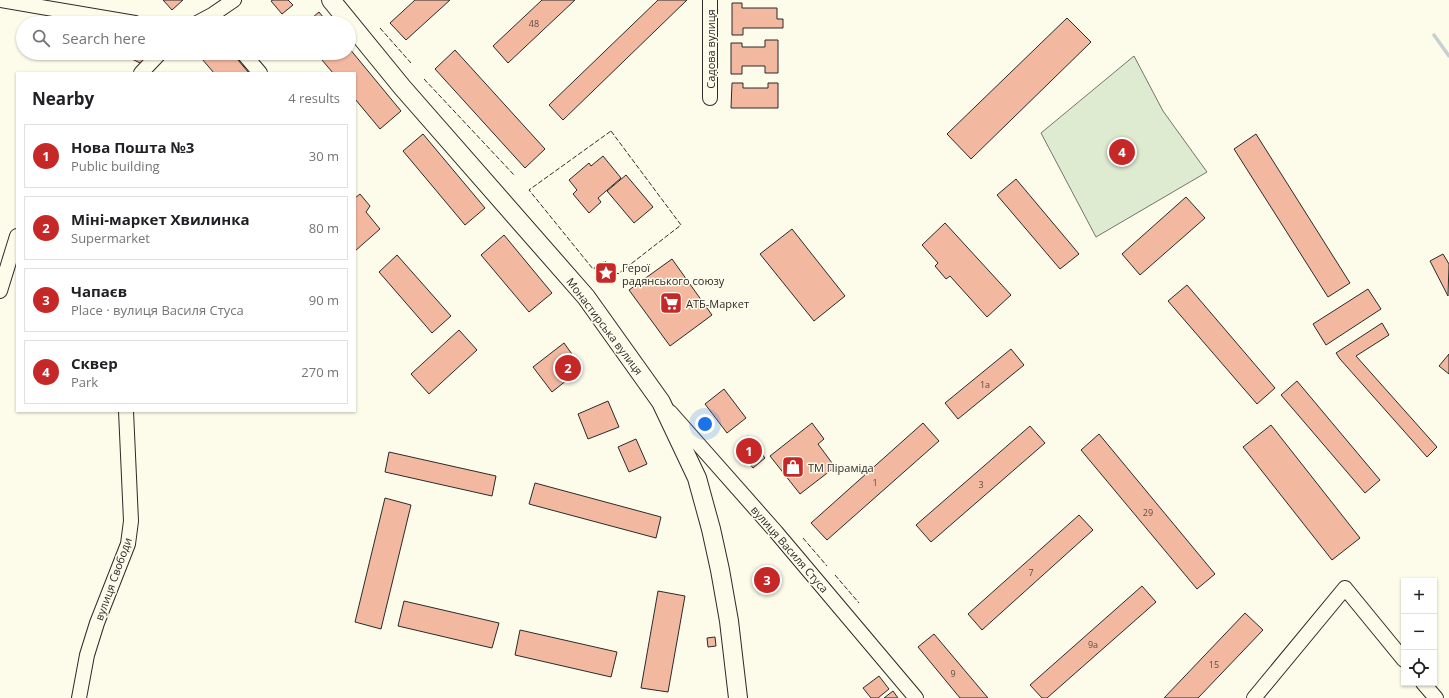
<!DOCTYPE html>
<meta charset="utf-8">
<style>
:root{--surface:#fff;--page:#f2f2f2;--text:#202124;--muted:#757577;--line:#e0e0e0;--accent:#c62828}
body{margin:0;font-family:"Open Sans",sans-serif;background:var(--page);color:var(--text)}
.controls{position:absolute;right:12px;bottom:12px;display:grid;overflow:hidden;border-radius:0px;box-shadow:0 1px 3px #0004}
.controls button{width:36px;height:36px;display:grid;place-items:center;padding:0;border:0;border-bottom:1px solid var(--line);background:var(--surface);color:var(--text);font:20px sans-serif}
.you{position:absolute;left:705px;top:424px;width:14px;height:14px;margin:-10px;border:3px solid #fff;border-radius:50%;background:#1a73e8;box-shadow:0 0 0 6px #1a73e833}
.badge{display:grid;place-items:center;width:26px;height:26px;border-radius:50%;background:var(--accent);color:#fff;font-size:13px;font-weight:700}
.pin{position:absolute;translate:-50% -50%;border:2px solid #fff;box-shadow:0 1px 4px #0006}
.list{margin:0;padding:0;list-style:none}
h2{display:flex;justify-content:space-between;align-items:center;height:52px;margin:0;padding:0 16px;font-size:17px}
h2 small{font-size:13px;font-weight:400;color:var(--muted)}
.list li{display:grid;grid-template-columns:26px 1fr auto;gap:12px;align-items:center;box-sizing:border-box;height:64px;margin:0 8px 8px;padding:0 8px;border:1px solid var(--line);border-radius:0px}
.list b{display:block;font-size:15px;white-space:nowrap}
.list p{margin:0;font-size:13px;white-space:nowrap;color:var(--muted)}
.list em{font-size:13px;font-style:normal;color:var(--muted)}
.icon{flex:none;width:22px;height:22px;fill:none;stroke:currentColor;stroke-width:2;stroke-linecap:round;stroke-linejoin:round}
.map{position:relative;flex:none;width:1449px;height:698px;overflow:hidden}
.search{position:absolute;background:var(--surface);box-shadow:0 1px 3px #0004;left:16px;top:16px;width:340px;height:44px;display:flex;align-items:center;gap:10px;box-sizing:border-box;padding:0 14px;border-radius:22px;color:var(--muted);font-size:15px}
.panel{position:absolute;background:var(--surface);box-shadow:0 1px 3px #0004;left:16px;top:72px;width:340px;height:340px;border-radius:0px}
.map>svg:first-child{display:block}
</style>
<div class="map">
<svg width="1449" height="698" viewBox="0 0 1449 698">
<rect width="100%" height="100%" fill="#fdfbea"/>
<polygon fill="#deebd1" stroke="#74746e" points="1134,56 1163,111 1207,172 1096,237 1041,133"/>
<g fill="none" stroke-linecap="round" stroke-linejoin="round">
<polyline stroke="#c7d0d0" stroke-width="3.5" points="1434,35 1449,56"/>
</g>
<g fill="#f2b8a0" stroke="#2b2b2b">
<polygon points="163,0 183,0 172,10"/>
<polygon points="273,0 288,0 293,5 282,14 271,1"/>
<polygon points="415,0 450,0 406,40 390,23"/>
<polygon points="542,0 575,0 508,63 493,46"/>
<polygon points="658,0 687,0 563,120 549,105"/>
<polygon points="732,3 742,3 742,8 777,8 777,19 783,19 783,28 743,28 743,35 732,35"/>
<polygon points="319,12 328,23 306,23"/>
<polygon points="1067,18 1091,42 971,159 947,134"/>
<polygon points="765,40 778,40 778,73 765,73 765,66 742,66 742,74 731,74 731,43 742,43 742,47 765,47"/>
<polygon points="349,48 401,111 380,129 355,99 355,73 333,73 316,53 349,53"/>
<polygon points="455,50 545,149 525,168 435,69"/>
<polygon points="120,53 150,53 144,65"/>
<polygon points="210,53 232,53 249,73 214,73 202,59"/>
<polygon points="732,83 743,83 743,88 768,88 768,83 778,83 778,108 731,108"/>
<polygon points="423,134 485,208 465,225 403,151"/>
<polygon points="1256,134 1350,283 1328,297 1234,149"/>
<polygon points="603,156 621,178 598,198 601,202 589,213 573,194 577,190 569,180 589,163 591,166"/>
<polygon points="626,175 653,207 634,223 607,191"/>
<polygon points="1016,179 1079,254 1060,269 997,195"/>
<polygon points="360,194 370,206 366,212 380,229 355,251 355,198"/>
<polygon points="1186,197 1205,218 1140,275 1122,254"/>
<polygon points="945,223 1011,295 987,317 950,276 946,279 935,266 938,263 922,245"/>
<polygon points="792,229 845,296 814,321 760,254"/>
<polygon points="504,235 552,293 529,312 481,255"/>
<polygon points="1443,254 1449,264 1448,296 1430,261"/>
<polygon points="397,255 451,316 432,333 379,272"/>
<polygon points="672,259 712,315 670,346 629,290"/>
<polygon points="1187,285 1275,388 1257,404 1168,301"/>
<polygon points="1368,289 1381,309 1326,345 1313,324"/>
<polygon points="1382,323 1389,335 1356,356 1437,447 1427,457 1340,359 1336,353"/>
<polygon points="459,330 477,350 429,394 411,374"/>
<polygon points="564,343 582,368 552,392 533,367"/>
<polygon points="1011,349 1024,365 958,419 945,403"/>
<polygon points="1449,354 1449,374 1439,366"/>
<polygon points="1297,381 1380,480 1365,493 1281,395"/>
<polygon points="724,389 746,418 727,433 705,404"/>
<polygon points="608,401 619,427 588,439 578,414"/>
<polygon points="812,423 824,439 818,444 835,467 800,494 770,456"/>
<polygon points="923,423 939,441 827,540 811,523"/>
<polygon points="1271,425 1360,538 1332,560 1243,447"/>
<polygon points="1030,426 1045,443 931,542 916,525"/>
<polygon points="1099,434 1215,574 1197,589 1081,450"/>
<polygon points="748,436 765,458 753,468 736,446"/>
<polygon points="636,439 647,464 629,472 618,447"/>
<polygon points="389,452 496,476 492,496 385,472"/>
<polygon points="535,483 661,517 656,538 529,504"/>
<polygon points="385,498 411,505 381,629 355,622"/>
<polygon points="1079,515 1093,530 982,630 968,614"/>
<polygon points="1142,586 1156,602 1047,698 1042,698 1030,685"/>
<polygon points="658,591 685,596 668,692 641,688"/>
<polygon points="404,601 499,623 492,648 398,626"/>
<polygon points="1245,613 1263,630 1198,698 1164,698"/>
<polygon points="520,630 617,652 611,677 515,655"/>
<polygon points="934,634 988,698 960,698 918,647"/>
<polygon points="715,637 716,646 708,647 707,638"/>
<polygon points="879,676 889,689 878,698 871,698 863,688"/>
<polygon points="893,691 898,698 884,698"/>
</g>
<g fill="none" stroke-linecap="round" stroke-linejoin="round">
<g stroke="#2b2b2b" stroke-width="16">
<g id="minor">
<polyline points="0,0 135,23"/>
<polyline points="710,0 710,98"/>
<polyline points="197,23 212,15 234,0"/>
<polyline points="243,53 260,73"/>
<polyline points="141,73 160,53"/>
<polyline points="0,291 17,236"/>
<polyline points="670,412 776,532 916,698"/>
<polyline points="1423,683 1436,698"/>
<polyline points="79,698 87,655 97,623 128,544 131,521 126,411"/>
<polyline points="1254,698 1345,588 1404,660"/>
</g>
</g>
<g stroke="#2b2b2b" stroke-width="20">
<polyline id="major" points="331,0 402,87 586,297 661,402 697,478 711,529 720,570 729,621 738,698"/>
</g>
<use href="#minor" stroke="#fdfbea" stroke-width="14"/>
<use href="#major" stroke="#fdfbea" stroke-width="18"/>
<g stroke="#2b2b2b" stroke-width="1" stroke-dasharray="5 2" stroke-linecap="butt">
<polyline points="380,28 411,63"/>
<polyline points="424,79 515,176"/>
<polygon points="611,131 681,225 618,274 605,261 593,269 529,190"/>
<polyline points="803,538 827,566"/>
<polyline points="835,575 859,603"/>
</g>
</g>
<defs>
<g id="sight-square" transform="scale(1.15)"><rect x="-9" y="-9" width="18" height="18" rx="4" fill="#c62828" stroke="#fdfbea"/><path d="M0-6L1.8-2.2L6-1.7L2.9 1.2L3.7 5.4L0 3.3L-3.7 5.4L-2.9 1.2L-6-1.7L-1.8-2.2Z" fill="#fff"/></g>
<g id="supermarket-square" transform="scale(1.15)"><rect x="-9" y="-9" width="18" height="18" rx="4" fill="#c62828" stroke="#fdfbea"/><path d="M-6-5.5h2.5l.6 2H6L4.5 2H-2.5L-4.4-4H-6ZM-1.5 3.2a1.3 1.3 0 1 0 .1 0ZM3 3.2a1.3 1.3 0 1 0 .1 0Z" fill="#fff"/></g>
<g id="shop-square" transform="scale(1.15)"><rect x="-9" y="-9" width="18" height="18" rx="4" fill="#c62828" stroke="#fdfbea"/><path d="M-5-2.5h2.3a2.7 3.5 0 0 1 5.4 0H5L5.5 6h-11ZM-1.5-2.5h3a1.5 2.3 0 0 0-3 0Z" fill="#fff"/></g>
</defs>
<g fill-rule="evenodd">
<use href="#sight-square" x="606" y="273"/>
<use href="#supermarket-square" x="671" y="303"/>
<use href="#shop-square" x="793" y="467"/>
</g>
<g text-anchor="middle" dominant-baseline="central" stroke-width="3" stroke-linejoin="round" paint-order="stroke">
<g font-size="9" fill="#5d4e48">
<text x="534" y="23">48</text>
<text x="985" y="384">1а</text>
<text x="875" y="482">1</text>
<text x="981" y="484">3</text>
<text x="1148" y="512">29</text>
<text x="1031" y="572">7</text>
<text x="1093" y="644">9а</text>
<text x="1214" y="664">15</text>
<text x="953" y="673">9</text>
</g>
<g font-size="11" fill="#2b2b2b" stroke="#fdfbea">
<text transform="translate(710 49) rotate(-90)">Садова вулиця</text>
<text transform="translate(605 326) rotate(53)">Монастирська вулиця</text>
<text transform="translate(790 549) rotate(49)">вулиця Василя Стуса</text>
<text transform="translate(113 579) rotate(-70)">вулиця Свободи</text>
</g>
<g font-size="11" fill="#2b2b2b" stroke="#fdfbea" text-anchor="start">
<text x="622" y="267">Герої<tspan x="622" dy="13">радянського союзу</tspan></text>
<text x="686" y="303">АТБ-Маркет</text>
<text x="808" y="467">ТМ Піраміда</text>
</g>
</g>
</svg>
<div class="controls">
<button>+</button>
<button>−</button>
<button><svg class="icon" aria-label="locate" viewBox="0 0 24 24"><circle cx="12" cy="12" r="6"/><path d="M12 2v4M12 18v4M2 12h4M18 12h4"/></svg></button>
</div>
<div class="you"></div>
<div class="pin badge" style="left:749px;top:451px">1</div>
<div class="pin badge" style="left:568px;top:368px">2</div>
<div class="pin badge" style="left:767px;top:580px">3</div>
<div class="pin badge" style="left:1122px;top:152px">4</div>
<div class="search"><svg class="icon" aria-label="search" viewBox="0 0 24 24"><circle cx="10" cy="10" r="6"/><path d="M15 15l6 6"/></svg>Search here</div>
<section class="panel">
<h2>Nearby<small>4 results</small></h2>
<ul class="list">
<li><span class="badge">1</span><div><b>Нова Пошта №3</b><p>Public building</p></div><em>30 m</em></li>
<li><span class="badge">2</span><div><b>Міні-маркет Хвилинка</b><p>Supermarket</p></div><em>80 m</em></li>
<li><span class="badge">3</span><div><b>Чапаєв</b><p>Place · вулиця Василя Стуса</p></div><em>90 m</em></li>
<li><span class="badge">4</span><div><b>Сквер</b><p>Park</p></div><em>270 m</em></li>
</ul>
</section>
</div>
